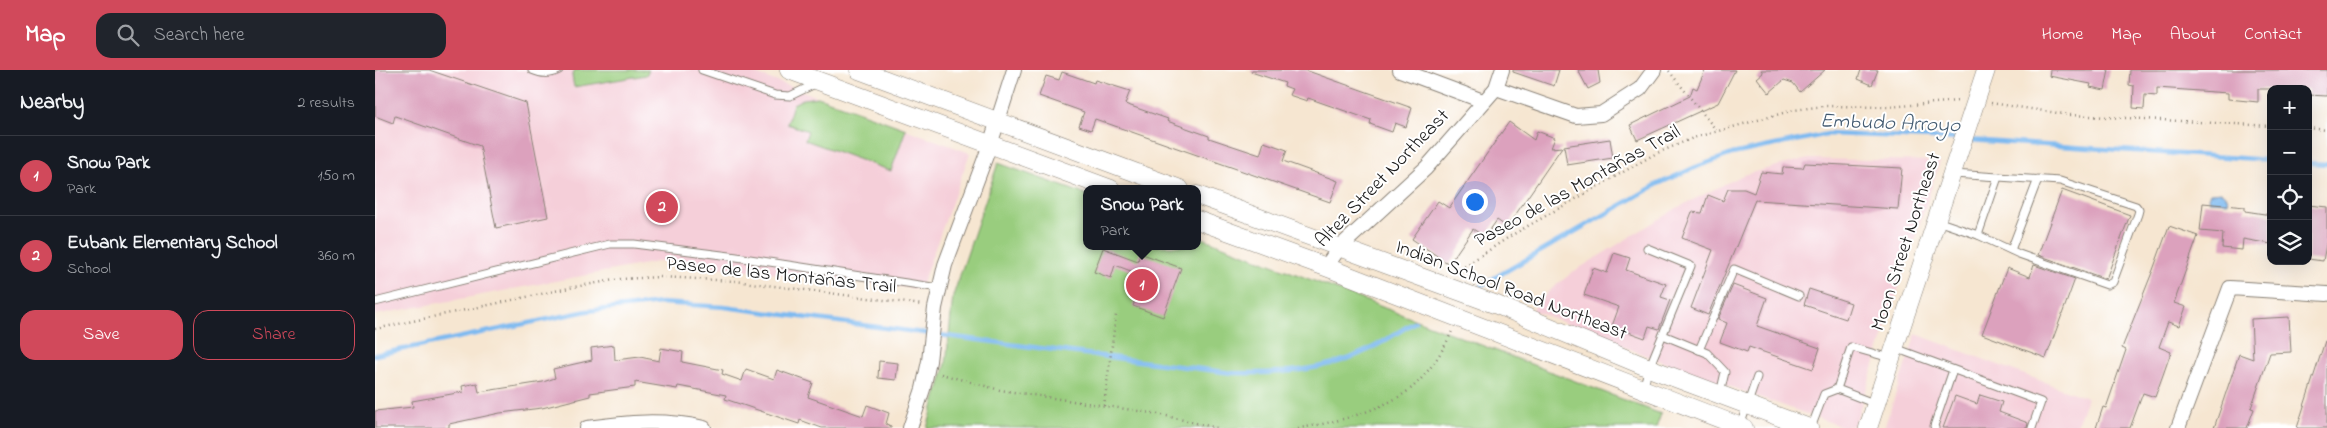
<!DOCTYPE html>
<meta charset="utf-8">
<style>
:root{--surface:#171b24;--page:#20242c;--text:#f1f3f6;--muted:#9ea1a6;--line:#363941;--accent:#d1495b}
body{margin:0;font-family:"Indie Flower",sans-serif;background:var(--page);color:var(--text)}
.controls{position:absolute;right:15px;top:15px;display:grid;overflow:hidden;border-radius:10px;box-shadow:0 5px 20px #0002}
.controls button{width:45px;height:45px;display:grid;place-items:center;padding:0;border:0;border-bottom:1px solid var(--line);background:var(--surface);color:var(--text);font:25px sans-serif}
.you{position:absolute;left:1099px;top:131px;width:18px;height:18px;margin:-12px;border:4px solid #fff;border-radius:50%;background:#1a73e8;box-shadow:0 0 0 8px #1a73e833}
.badge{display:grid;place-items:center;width:32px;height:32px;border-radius:50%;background:var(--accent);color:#fff;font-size:16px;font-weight:700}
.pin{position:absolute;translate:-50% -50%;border:2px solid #fff;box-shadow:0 1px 5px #0006}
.popup{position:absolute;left:708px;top:115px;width:118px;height:65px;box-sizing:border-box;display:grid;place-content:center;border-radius:10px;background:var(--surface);filter:drop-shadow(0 1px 4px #0005);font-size:16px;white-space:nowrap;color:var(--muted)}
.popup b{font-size:19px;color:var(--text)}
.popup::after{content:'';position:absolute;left:50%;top:100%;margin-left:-10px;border:10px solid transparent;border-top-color:var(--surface)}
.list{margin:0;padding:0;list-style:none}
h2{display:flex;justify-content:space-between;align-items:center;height:65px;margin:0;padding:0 20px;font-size:21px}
h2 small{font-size:16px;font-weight:400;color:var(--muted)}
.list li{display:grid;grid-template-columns:32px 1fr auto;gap:15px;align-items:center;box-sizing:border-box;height:80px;padding:0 20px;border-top:1px solid var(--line)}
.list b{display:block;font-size:19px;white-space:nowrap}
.list p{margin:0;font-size:16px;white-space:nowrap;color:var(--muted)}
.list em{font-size:16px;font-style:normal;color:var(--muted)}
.actions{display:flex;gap:10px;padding:15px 20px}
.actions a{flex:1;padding:11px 0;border:1px solid var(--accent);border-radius:15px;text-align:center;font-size:18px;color:var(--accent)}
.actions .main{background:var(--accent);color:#fff}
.icon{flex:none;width:28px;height:28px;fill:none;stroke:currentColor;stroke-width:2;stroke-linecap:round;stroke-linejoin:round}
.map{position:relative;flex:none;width:1952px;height:358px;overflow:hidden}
header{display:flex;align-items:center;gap:30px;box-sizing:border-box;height:70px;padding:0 25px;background:var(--accent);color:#fff}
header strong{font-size:24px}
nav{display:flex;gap:28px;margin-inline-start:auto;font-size:18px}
.search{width:350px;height:45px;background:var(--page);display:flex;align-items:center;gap:12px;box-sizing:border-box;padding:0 18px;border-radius:15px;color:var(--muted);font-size:19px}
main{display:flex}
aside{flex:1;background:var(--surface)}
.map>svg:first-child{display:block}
</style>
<header>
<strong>Map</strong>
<div class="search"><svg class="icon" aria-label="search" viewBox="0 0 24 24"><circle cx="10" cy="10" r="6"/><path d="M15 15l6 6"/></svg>Search here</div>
<nav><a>Home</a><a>Map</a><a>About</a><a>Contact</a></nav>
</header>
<main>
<aside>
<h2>Nearby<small>2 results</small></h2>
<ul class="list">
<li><span class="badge">1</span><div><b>Snow Park</b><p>Park</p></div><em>150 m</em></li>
<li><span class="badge">2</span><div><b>Eubank Elementary School</b><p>School</p></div><em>360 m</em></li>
</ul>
<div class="actions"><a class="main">Save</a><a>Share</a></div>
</aside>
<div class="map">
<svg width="1952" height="358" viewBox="0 0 1952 358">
<rect width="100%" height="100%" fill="#fff"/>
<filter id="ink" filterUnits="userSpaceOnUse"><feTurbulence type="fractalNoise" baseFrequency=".02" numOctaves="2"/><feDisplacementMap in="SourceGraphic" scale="10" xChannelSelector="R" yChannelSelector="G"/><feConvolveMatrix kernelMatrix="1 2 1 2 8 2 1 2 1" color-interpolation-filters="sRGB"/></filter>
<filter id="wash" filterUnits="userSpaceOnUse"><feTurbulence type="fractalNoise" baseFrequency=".0096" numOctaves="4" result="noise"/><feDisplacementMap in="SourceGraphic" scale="20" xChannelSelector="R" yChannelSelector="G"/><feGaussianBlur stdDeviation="1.12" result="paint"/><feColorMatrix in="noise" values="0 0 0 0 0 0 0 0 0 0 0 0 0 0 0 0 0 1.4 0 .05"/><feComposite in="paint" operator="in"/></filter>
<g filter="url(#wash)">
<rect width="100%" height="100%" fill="#f6e6d1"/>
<g fill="#f5cfd9">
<polygon points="0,0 370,0 595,83 545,219 287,191 0,245"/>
<polygon points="1430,89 1565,91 1482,348 1478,356 1468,357 1295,295 1157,240 1174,221 1198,202 1302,138 1368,105"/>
<polygon points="1541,264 1712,328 1701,358 1509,358"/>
</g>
<g fill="#99cd7e" stroke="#5a744d">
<polygon points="200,0 274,0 271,5 199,17 197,6"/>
<polygon points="443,27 531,59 516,101 430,70 433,61 412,54 418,34 428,29"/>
<polygon points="623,93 712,125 712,176 822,176 822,166 1286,344 1281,358 552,358 571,294 578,226"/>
</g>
<polygon fill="#7ebaf0" stroke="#4d6b86" points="1846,122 1852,126 1853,132 1834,131 1833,127 1835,123"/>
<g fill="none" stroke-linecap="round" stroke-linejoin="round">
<g stroke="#7ebaf0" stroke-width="4.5">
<polyline points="1593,70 1896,90"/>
<polyline points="1933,93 1952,94"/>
<polyline points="1107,215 1283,114 1321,97 1357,84 1453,64 1585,69"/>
<path d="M0 285 212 241 286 233 349 237 857 303C903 304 952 301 993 280 1009 272 1024 261 1040 252"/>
</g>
</g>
<g id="blocks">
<g fill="#dca1bd">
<polygon points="0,0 54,0 151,33 173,147 121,158 105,76 20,46 18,53 0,46"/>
<polygon points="877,0 930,0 1037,38 1031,57 1020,53 1017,62 995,54 996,50 933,28 932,31 914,25 917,19 909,16 910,13 876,2"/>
<polygon points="1138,0 1184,0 1179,16 1138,2"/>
<polygon points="1203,0 1223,0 1225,13 1213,19"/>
<polygon points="1330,0 1360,0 1343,33 1262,70 1255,55 1315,26 1318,17 1322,19"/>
<polygon points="1386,0 1450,0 1425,22 1418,13 1409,10 1394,23 1382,8 1388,3"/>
<polygon points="1486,0 1503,0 1497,15 1483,9"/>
<polygon points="1675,0 1734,0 1730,20 1715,17 1716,14 1674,6"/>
<polygon points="1755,0 1952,0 1952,26 1933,25 1933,19 1883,19 1883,32 1853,29 1853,23 1782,18 1782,26 1770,25 1769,39 1758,38 1759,16 1754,15"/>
<polygon points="687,2 719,13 720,10 755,21 750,34 793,49 792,51 834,66 834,68 885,85 889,72 912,80 908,91 963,111 955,132 720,49 716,60 704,56 709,42 664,26 671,6 684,10"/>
<polygon points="1134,52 1159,70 1162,61 1180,68 1176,78 1187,77 1132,157 1122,150 1110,167 1098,159 1074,194 1037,169 1063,131 1074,138"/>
<polygon points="1235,69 1238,88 1192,95 1189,76"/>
<polygon points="1430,93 1527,98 1523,139 1380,130 1333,245 1316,238 1338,180 1307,168 1317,142 1327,143 1333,125 1348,131 1353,119 1369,119 1379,123 1386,102 1407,104 1408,97 1428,98"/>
<polygon points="1687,120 1755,145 1731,209 1663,185"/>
<polygon points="1828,133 1870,137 1870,141 1896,145 1896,174 1868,169 1867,180 1847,178 1848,163 1825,161"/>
<polygon points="1933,135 1952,137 1952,169 1948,191 1933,189"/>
<polygon points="1794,156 1823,166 1799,233 1811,237 1804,256 1793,252 1784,277 1796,282 1789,302 1780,327 1768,323 1755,358 1721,358 1728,337 1731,338 1751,280 1747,278 1778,200"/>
<polygon points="728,178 763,191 765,183 806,198 788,247 758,236 769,206 740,195 736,208 719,202"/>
<polygon points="1239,183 1255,188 1251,200 1291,214 1286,227 1295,230 1284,259 1274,256 1270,268 1237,256 1244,237 1209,225 1218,198 1232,203"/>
<polygon points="1659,195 1700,209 1671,288 1607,264 1632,198 1655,207"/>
<polygon points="1358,215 1392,228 1382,256 1445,278 1438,299 1374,277 1372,282 1345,272 1352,253 1343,249"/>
<polygon points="1434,219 1476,233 1471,249 1429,235"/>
<polygon points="1914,247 1916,282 1895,283 1876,338 1879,339 1872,358 1839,358 1864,284 1878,289 1876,249"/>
<polygon points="1950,271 1952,271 1952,358 1922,358"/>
<polygon points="239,275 240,290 265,287 284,291 286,278 308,282 307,292 348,300 347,304 367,311 371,299 399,309 402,300 438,313 433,327 488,346 492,335 514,343 511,354 516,356 516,358 447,358 425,350 424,354 350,329 351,325 303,316 302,319 260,312 260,317 215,323 215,326 167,338 125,343 74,354 74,358 0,358 0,341 38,337 37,331 88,322 87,316 102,313 104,322 168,312 180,308 178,299 217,290 216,278"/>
<polygon points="504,291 523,293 521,310 503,308"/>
<polygon points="1605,325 1627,332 1624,342 1653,353 1652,358 1568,358 1580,326 1602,334"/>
</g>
</g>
</g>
<g filter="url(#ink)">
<use href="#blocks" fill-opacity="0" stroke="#898176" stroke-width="1"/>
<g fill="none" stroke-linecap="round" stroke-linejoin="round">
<g stroke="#898176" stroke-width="9">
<g id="service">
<path d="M157 0C167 4 174 5 184 0"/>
<polyline points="327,0 400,25 415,26 442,13"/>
<polyline points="1562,151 1603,165 1644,184 1732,215 1738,212 1763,144 1764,140 1761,136 1685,111 1578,104"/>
<polyline points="1603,165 1623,107"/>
<polyline points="1636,180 1663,109"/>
<polyline points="0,232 235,174 259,174 355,186 564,218"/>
<polyline points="1288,265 1332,283 1350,302 1345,324"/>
<polyline points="1520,278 1666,332 1657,358"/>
<polyline points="1324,280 1359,199 1424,226"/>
<polyline points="1268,318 1274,298 1316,196 1272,178"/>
<polyline points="1462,319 1501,334"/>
<polyline points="1365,356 1382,307"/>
<polyline points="1436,358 1449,324 1462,319 1476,277 1515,288"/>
<polyline points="1560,358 1559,356 1578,300"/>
</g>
</g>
<g stroke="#898176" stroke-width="16">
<g id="minor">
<polyline points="1025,0 1108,31"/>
<polyline points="1121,18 1201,46 1226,44 1265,19 1279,0"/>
<polyline points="951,197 964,178 1051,98 1121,18 1127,0"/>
<path d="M212 358C252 352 290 349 329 358"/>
<polyline points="535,358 548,319 554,291 560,238 570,195 615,75 639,0"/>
<polyline points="1803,358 1855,218 1952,224"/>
</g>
</g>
<g stroke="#898176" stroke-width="19">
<g id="tertiary">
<polyline points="414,0 736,119"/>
<polyline points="484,0 805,119"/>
<polyline points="822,125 1122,235 1274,298 1434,358"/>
<polyline points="822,150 951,197 1369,358"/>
<polyline points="1493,358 1611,0"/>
</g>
</g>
<g stroke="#898176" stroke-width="2.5" stroke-dasharray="1 4" stroke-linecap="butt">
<polyline points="1294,1 1341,60"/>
<polyline points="1616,33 1696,45 1896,56"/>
<polyline points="1933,58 1952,60"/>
<polyline points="357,196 359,210"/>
<polyline points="1081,202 1137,165 1280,84 1318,68 1419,40 1449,36 1514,37 1583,31"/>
<polyline points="0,259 199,217 245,209 286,207 360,211 548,235"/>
<polyline points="566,304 625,320 783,344 842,358"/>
<polyline points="729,336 741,245"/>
<path d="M923 358C957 354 1013 339 1039 316 1054 302 1069 280 1077 261"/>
</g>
<use href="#service" stroke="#fff" stroke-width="7"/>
<use href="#minor" stroke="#fff" stroke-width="14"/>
<use href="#tertiary" stroke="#fff" stroke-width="18"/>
</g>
</g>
<g text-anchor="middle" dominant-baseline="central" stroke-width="4" stroke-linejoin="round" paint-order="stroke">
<g font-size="20" fill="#1c1c1c" stroke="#fff">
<text transform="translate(1008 109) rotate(-46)">Altez Street Northeast</text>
<text transform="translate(1203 117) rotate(-29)">Paseo de las Montañas Trail</text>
<text transform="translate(1532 172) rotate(-72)">Moon Street Northeast</text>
<text transform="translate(406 206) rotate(6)">Paseo de las Montañas Trail</text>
<text transform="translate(1136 221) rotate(21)">Indian School Road Northeast</text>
</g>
<g font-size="21" font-style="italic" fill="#435b71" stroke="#fff">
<text transform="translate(1515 54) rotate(2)">Embudo Arroyo</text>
</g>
</g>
</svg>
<div class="controls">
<button>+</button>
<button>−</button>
<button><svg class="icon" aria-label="locate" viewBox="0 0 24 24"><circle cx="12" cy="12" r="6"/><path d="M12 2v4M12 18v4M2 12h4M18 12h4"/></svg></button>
<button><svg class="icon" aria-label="layers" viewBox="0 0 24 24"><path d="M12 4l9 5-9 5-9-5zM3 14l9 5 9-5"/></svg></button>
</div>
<div class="you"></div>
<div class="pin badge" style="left:767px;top:215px">1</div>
<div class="popup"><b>Snow Park</b>Park</div>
<div class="pin badge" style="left:287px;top:137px">2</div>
</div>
</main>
